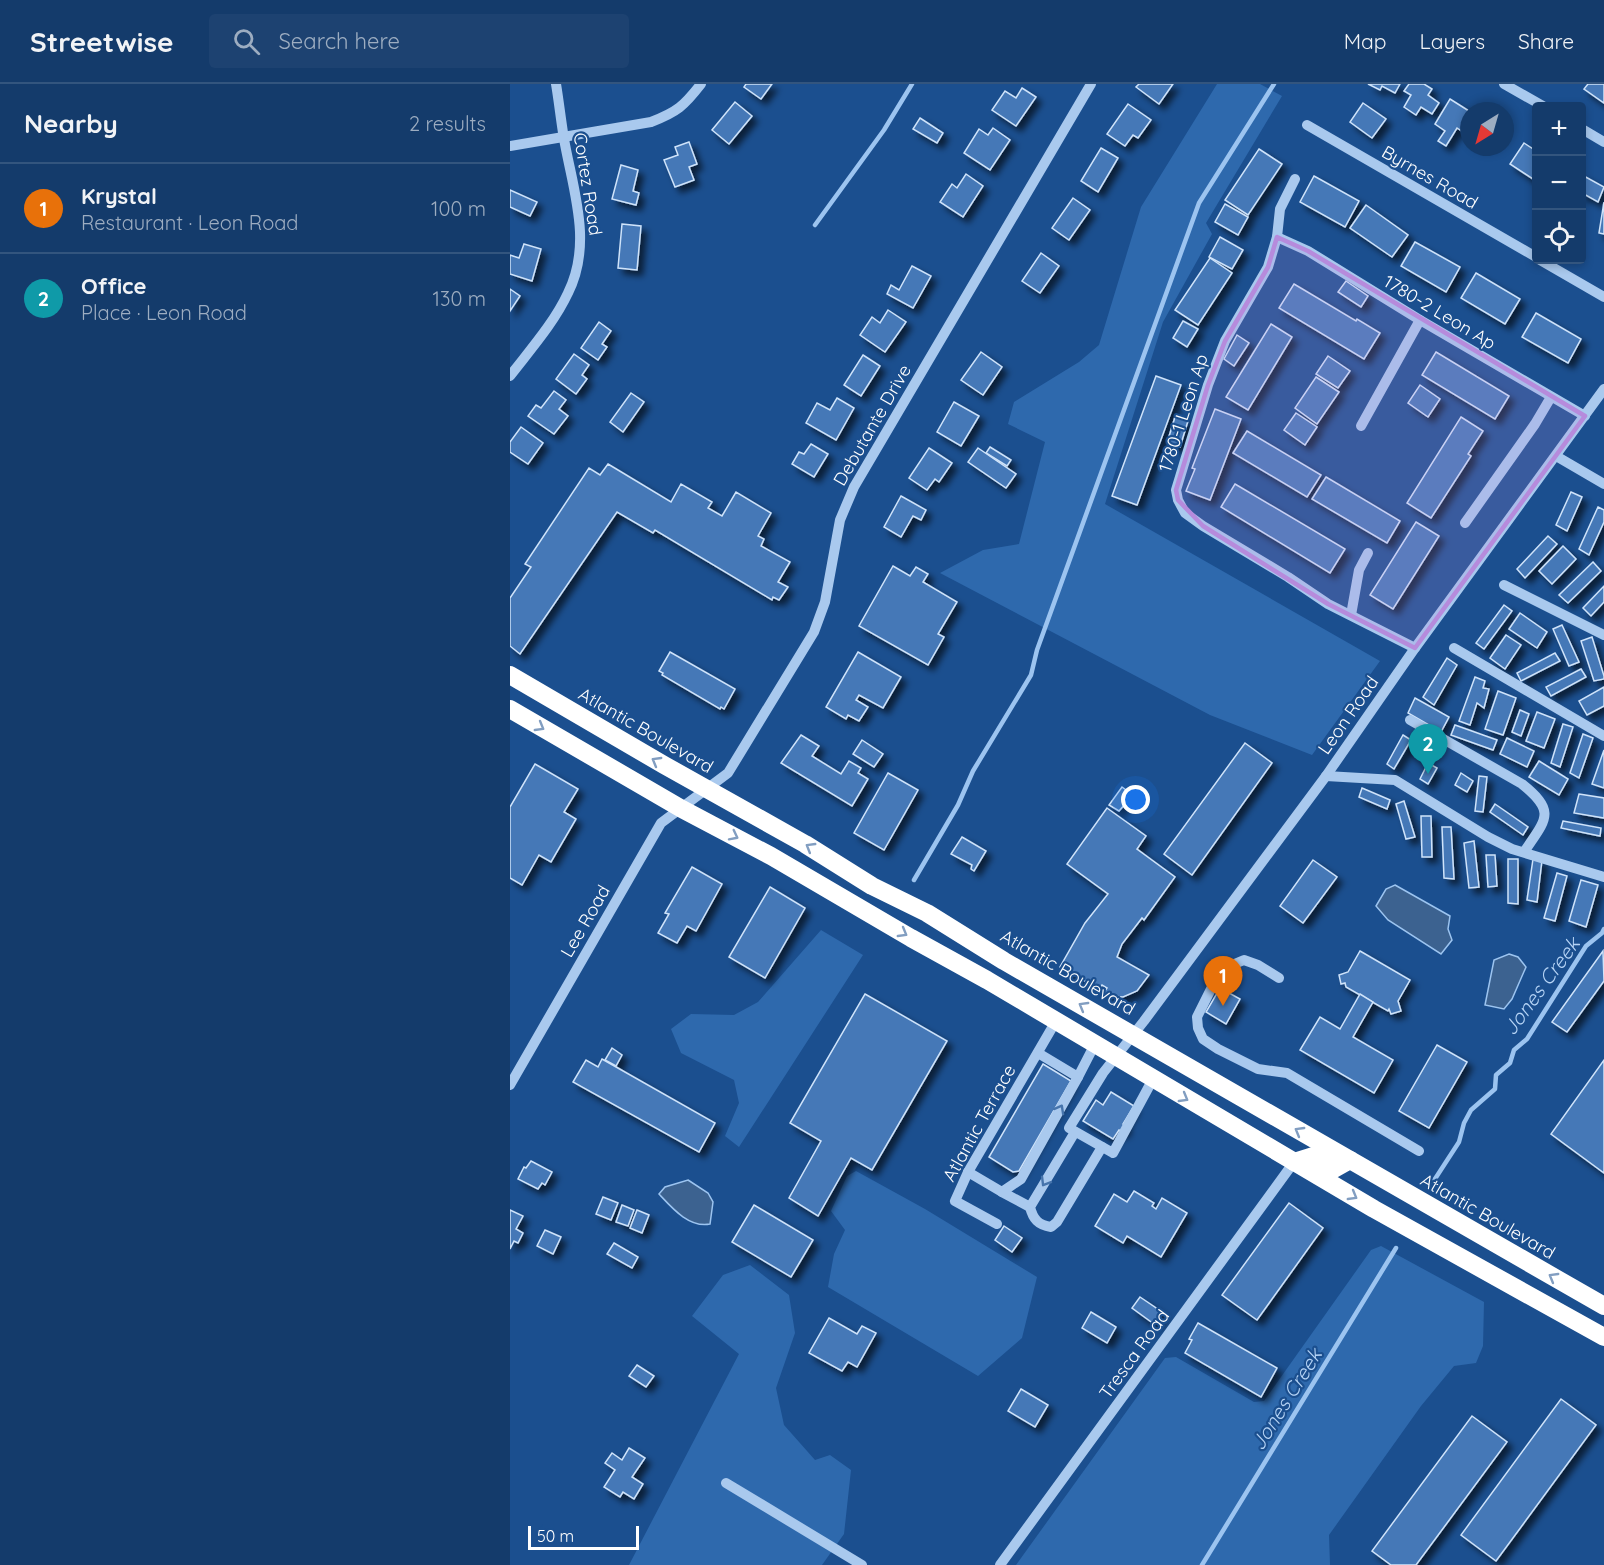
<!DOCTYPE html>
<meta charset="utf-8">
<style>
:root{--surface:#143b6b;--page:#1d4271;--text:#f1f3f6;--muted:#9dadc1;--line:#33557e;--accent:#8c9099}
body{margin:0;font-family:Quicksand,sans-serif;background:var(--page);color:var(--text)}
.controls{position:absolute;right:18px;top:18px;display:grid;overflow:hidden;border-radius:6px;box-shadow:0 3px 9px #0003}
.controls button{width:54px;height:54px;display:grid;place-items:center;padding:0;border:0;border-bottom:2px solid var(--line);background:var(--surface);color:var(--text);font:30px sans-serif}
.compass{position:absolute;left:950px;top:18px;width:54px;height:54px;border-radius:50%;background:var(--surface);box-shadow:0 3px 9px #0003;rotate:217deg}
.scale{position:absolute;left:18px;bottom:15px;width:111px;box-sizing:border-box;padding-left:6px;border:3px solid #fff;border-top:0;font-size:16px;line-height:21px;white-space:nowrap;color:#fff;-webkit-text-stroke:4px #1b4f8f;paint-order:stroke}
.you{position:absolute;left:626px;top:716px;width:21px;height:21px;margin:-15px;border:4px solid #fff;border-radius:50%;background:#1a73e8;box-shadow:0 0 0 9px #1a73e833}
.badge{display:grid;place-items:center;width:39px;height:39px;border-radius:50%;background:var(--accent);color:#fff;font-size:20px;font-weight:700}
.pin{position:absolute;translate:-50% -50px;filter:drop-shadow(0 2px 3px #0008)}
.pin::after{content:'';position:absolute;top:32px;width:21px;height:18px;background:inherit;clip-path:polygon(0 0,100% 0,50% 100%)}
.list{margin:0;padding:0;list-style:none}
h2{display:flex;justify-content:space-between;align-items:center;height:78px;margin:0;padding:0 24px;font-size:26px}
h2 small{font-size:20px;font-weight:400;color:var(--muted)}
.list li{display:grid;grid-template-columns:39px 1fr auto;gap:18px;align-items:center;box-sizing:border-box;height:90px;padding:0 24px;border-top:2px solid var(--line)}
.list b{display:block;font-size:22px;white-space:nowrap}
.list p{margin:0;font-size:20px;white-space:nowrap;color:var(--muted)}
.list em{font-size:20px;font-style:normal;color:var(--muted)}
.icon{flex:none;width:33px;height:33px;fill:none;stroke:currentColor;stroke-width:2;stroke-linecap:round;stroke-linejoin:round}
.map{position:relative;flex:none;width:1094px;height:1481px;overflow:hidden}
header{display:flex;align-items:center;gap:36px;box-sizing:border-box;height:84px;padding:0 30px;background:var(--surface);border-bottom:2px solid var(--line)}
header strong{font-size:28px}
nav{display:flex;gap:33px;margin-inline-start:auto;font-size:21px}
.search{width:420px;height:54px;background:var(--page);display:flex;align-items:center;gap:15px;box-sizing:border-box;padding:0 21px;border-radius:6px;color:var(--muted);font-size:22px}
main{display:flex}
aside{flex:1;background:var(--surface)}
.map>svg:first-child{display:block}
</style>
<header>
<strong>Streetwise</strong>
<div class="search"><svg class="icon" aria-label="search" viewBox="0 0 24 24"><circle cx="10" cy="10" r="6"/><path d="M15 15l6 6"/></svg>Search here</div>
<nav><a>Map</a><a>Layers</a><a>Share</a></nav>
</header>
<main>
<aside>
<h2>Nearby<small>2 results</small></h2>
<ul class="list">
<li><span class="badge" style="background:#e8710a">1</span><div><b>Krystal</b><p>Restaurant · Leon Road</p></div><em>100 m</em></li>
<li><span class="badge" style="background:#0f9aa8">2</span><div><b>Office</b><p>Place · Leon Road</p></div><em>130 m</em></li>
</ul>
</aside>
<div class="map">
<svg width="1094" height="1481" viewBox="0 0 1094 1481">
<defs>
<filter id="shadow"><feDropShadow dx="5.5" dy="5.5" stdDeviation="3" flood-color="#0009"/></filter>
</defs>
<rect width="100%" height="100%" fill="#1b4f8f"/>
<g fill="#2e69ad">
<polygon points="707,0 750,0 772,12 696,139 702,150 653,238 595,420 870,577 802,671 700,631 430,489 473,466 509,460 535,358 498,340 504,318 569,278 589,261 631,123"/>
<polygon points="311,846 353,871 229,1063 215,1052 229,1019 224,996 171,969 161,945 181,930 224,931 248,918"/>
<polygon points="346,1087 415,1125 527,1193 512,1254 468,1292 318,1203 324,1170 335,1146 321,1127 337,1092"/>
<polygon points="871,1162 974,1218 973,1262 966,1279 944,1282 911,1322 819,1451 820,1481 506,1481 655,1274 666,1273 744,1318 754,1317 861,1166"/>
<polygon points="240,1181 279,1211 285,1249 266,1304 274,1341 305,1376 320,1371 341,1386 334,1450 312,1481 119,1481 229,1270 182,1232 213,1191"/>
</g>
<g fill="#3c6290" stroke="#9cc4f0" stroke-width="1.5">
<polygon points="885,801 940,832 938,845 942,856 931,870 878,836 866,822 876,805"/>
<polygon points="999,870 1008,873 1016,883 1002,915 994,925 975,921 984,876"/>
<path d="M178 1096 198 1109 203 1118 200 1140C179 1144 162 1124 149 1110L155 1103Z"/>
</g>
<g fill="none" stroke-linecap="round" stroke-linejoin="round">
<g stroke="#9cc4f0" stroke-width="4.5">
<polyline points="305,141 374,46 402,0"/>
<polyline points="404,796 448,721 463,687 521,591 527,566 689,119 764,0"/>
<polyline points="923,1098 949,1058 954,1039 961,1026 985,1005 986,991 1000,979 1004,966 1017,955 1076,862 1092,849 1094,845"/>
<polyline points="692,1481 886,1164"/>
</g>
</g>
<g fill="#4478b7" stroke="#cfe3fa" stroke-width="1.5" filter="url(#shadow)">
<polygon points="236,0 262,0 251,15 234,3"/>
<polygon points="629,0 663,0 649,20 626,3"/>
<polygon points="858,0 890,0 885,9 872,2 870,6"/>
<polygon points="899,0 914,0 922,5 918,11 929,19 922,30 911,23 906,31 894,23 901,11 894,7"/>
<polygon points="1078,0 1094,0 1094,19 1074,5"/>
<polygon points="512,4 526,13 506,42 482,26 495,7 506,14"/>
<polygon points="940,15 959,27 959,52 947,44 936,62 928,57 935,47 925,40"/>
<polygon points="225,18 242,32 219,60 202,46"/>
<polygon points="853,19 876,35 862,54 840,38"/>
<polygon points="618,20 641,36 628,54 623,51 615,62 597,50"/>
<polygon points="410,34 433,49 427,59 403,45"/>
<polygon points="483,44 500,56 480,86 454,69 469,45 478,51"/>
<polygon points="179,58 187,80 179,83 184,96 165,103 154,76 168,71 165,63"/>
<polygon points="1014,59 1026,67 1026,97 1000,80"/>
<polygon points="591,64 608,74 588,108 571,97"/>
<polygon points="749,65 772,80 738,131 715,116"/>
<polygon points="111,81 128,86 123,107 129,109 126,121 102,115"/>
<polygon points="456,90 473,102 453,133 430,118 442,100 447,104"/>
<polygon points="1072,91 1094,103 1088,118 1074,110 1072,114"/>
<polygon points="804,92 849,117 835,143 790,118"/>
<polygon points="0,106 27,118 20,132 0,123"/>
<polygon points="563,114 580,126 559,156 542,144"/>
<polygon points="1094,118 1094,150 1089,149"/>
<polygon points="715,120 738,133 728,151 705,138"/>
<polygon points="856,121 898,151 882,173 840,144"/>
<polygon points="112,140 131,142 127,186 108,184"/>
<polygon points="710,153 733,166 722,185 699,173"/>
<polygon points="905,158 950,183 936,208 891,182"/>
<polygon points="14,160 31,165 22,197 0,190 0,171 9,174"/>
<polygon points="531,169 549,182 530,209 512,197"/>
<polygon points="700,174 722,189 688,241 665,226"/>
<polygon points="402,182 421,192 403,224 377,210 381,201 389,206"/>
<polygon points="966,189 1010,215 995,240 951,214"/>
<polygon points="836,197 858,212 851,223 828,208"/>
<polygon points="784,200 846,237 847,235 870,249 854,275 769,224"/>
<polygon points="0,205 10,212 0,227"/>
<polygon points="378,226 396,238 375,268 350,251 362,233 370,239"/>
<polygon points="1026,229 1071,255 1058,279 1012,253"/>
<polygon points="673,237 688,245 677,263 663,254"/>
<polygon points="89,238 101,247 92,260 97,263 88,276 71,264"/>
<polygon points="761,240 782,253 738,326 716,313"/>
<polygon points="727,251 739,259 724,282 714,275"/>
<polygon points="471,268 492,283 473,311 451,296"/>
<polygon points="926,268 999,312 985,335 912,291"/>
<polygon points="64,270 79,281 72,291 77,295 66,310 46,295"/>
<polygon points="353,271 370,282 351,312 334,301"/>
<polygon points="818,272 840,287 828,304 806,290"/>
<polygon points="646,292 671,301 627,421 602,412"/>
<polygon points="806,293 829,308 807,340 785,324"/>
<polygon points="910,301 930,315 918,333 898,319"/>
<polygon points="44,307 56,316 49,325 58,332 44,350 18,332 26,321 31,324"/>
<polygon points="121,309 134,318 113,348 100,338"/>
<polygon points="327,314 344,324 326,356 296,339 307,319 320,326"/>
<polygon points="444,318 469,332 451,362 427,348"/>
<polygon points="705,325 731,335 700,416 676,407 685,385 682,384"/>
<polygon points="786,329 807,343 795,361 774,346"/>
<polygon points="665,333 678,337 670,363 657,359"/>
<polygon points="951,333 973,347 958,370 961,372 921,434 897,419"/>
<polygon points="11,343 33,359 18,380 0,368 0,358"/>
<polygon points="737,347 811,391 797,413 723,369"/>
<polygon points="301,360 318,370 304,393 282,380 289,368 294,370"/>
<polygon points="480,363 501,376 497,382 476,369"/>
<polygon points="419,364 442,379 429,398 425,395 417,406 399,394"/>
<polygon points="468,364 506,390 496,404 458,378"/>
<polygon points="98,380 161,418 171,400 202,418 198,424 212,432 226,408 261,429 248,452 254,455 251,462 280,478 268,498 278,503 269,516 263,513 262,516 145,446 143,449 107,428 10,570 0,562 0,514 21,483 15,480 79,384 90,391"/>
<polygon points="816,393 890,437 877,459 802,415"/>
<polygon points="725,400 835,465 820,489 711,423"/>
<polygon points="1061,408 1072,413 1057,447 1046,441"/>
<polygon points="391,412 416,426 411,436 403,432 391,453 374,443"/>
<polygon points="1088,423 1094,426 1094,438 1079,471 1069,465"/>
<polygon points="906,438 929,452 883,525 860,511"/>
<polygon points="1038,452 1047,460 1015,494 1007,485"/>
<polygon points="1053,462 1066,475 1042,500 1029,487"/>
<polygon points="1083,478 1091,487 1058,519 1049,511"/>
<polygon points="383,482 400,492 406,483 418,490 413,498 447,518 428,550 434,553 418,581 349,542"/>
<polygon points="1094,502 1094,518 1081,532 1073,524"/>
<polygon points="994,521 1002,527 974,565 966,559"/>
<polygon points="1010,529 1037,548 1027,564 999,545"/>
<polygon points="1052,541 1069,578 1059,582 1043,545"/>
<polygon points="996,551 1011,561 995,585 980,574"/>
<polygon points="1082,553 1094,592 1094,595 1084,597 1071,557"/>
<polygon points="160,568 225,605 214,625 211,623 210,625 152,591 153,589 149,587"/>
<polygon points="348,568 391,593 373,624 349,611 346,616 358,623 349,637 338,631 336,635 316,623"/>
<polygon points="1045,569 1050,577 1011,597 1007,589"/>
<polygon points="937,574 947,581 924,621 913,613"/>
<polygon points="1071,585 1076,593 1041,612 1036,603"/>
<polygon points="965,593 975,597 973,604 979,605 974,624 967,619 960,641 949,637"/>
<polygon points="1094,603 1094,622 1077,631 1069,617"/>
<polygon points="988,607 1006,614 993,651 975,645"/>
<polygon points="905,614 939,633 931,648 898,629"/>
<polygon points="1010,626 1019,630 1011,652 1002,648"/>
<polygon points="1027,628 1045,635 1034,664 1016,657"/>
<polygon points="1053,640 1063,643 1050,683 1041,679"/>
<polygon points="945,641 987,656 983,666 941,651"/>
<polygon points="1073,650 1083,654 1069,694 1060,689"/>
<polygon points="291,651 309,662 302,672 331,690 339,677 351,684 348,689 358,695 342,722 271,679"/>
<polygon points="893,651 901,656 884,685 877,680"/>
<polygon points="997,654 1024,667 1017,683 990,670"/>
<polygon points="352,656 373,670 364,683 343,670"/>
<polygon points="735,659 762,679 682,791 654,770"/>
<polygon points="1094,666 1094,704 1082,700"/>
<polygon points="1029,677 1058,695 1049,711 1019,693"/>
<polygon points="918,679 927,684 918,700 910,695"/>
<polygon points="25,680 68,705 54,728 66,735 41,778 29,771 12,801 0,794 0,723"/>
<polygon points="378,689 408,706 374,766 344,749"/>
<polygon points="951,689 963,697 957,708 945,701"/>
<polygon points="969,692 977,693 973,728 965,727"/>
<polygon points="612,703 623,711 609,727 599,721"/>
<polygon points="852,704 880,716 877,725 849,713"/>
<polygon points="1069,710 1094,714 1094,734 1064,729"/>
<polygon points="894,717 905,753 896,755 886,720"/>
<polygon points="985,720 1018,743 1013,751 980,728"/>
<polygon points="597,724 636,752 627,765 665,793 634,836 632,834 612,860 607,873 639,891 627,907 613,913 600,912 594,908 597,904 592,901 589,905 550,883 575,839 598,810 557,780"/>
<polygon points="911,732 921,732 922,773 912,773"/>
<polygon points="1053,737 1091,744 1090,752 1051,744"/>
<polygon points="932,743 941,743 944,795 934,794"/>
<polygon points="452,753 476,767 464,787 461,785 462,781 441,770"/>
<polygon points="964,757 969,803 959,804 954,759"/>
<polygon points="976,771 985,771 987,802 978,803"/>
<polygon points="998,775 1008,775 1008,820 998,819"/>
<polygon points="1023,775 1032,776 1027,818 1017,816"/>
<polygon points="803,776 827,793 793,839 770,822"/>
<polygon points="182,783 212,800 186,847 177,842 167,859 148,849 159,830 155,829"/>
<polygon points="1047,789 1057,792 1045,837 1034,834"/>
<polygon points="1071,796 1088,801 1076,843 1059,837"/>
<polygon points="260,803 295,824 255,894 219,873"/>
<polygon points="850,867 900,896 888,917 891,927 881,930 879,925 878,927 836,903 835,899 831,900 829,891 838,888"/>
<polygon points="1093,867 1094,897 1057,948 1042,938"/>
<polygon points="710,904 730,915 716,940 696,928"/>
<polygon points="355,910 437,957 362,1086 341,1074 308,1132 279,1114 311,1057 280,1039"/>
<polygon points="850,910 863,918 843,953 883,976 864,1009 790,966 810,933 830,945"/>
<polygon points="927,961 957,978 919,1044 889,1027"/>
<polygon points="102,964 112,971 106,982 95,976"/>
<polygon points="92,975 205,1039 189,1068 63,998 76,976 88,983"/>
<polygon points="1094,976 1094,1089 1041,1050"/>
<polygon points="533,980 561,997 509,1087 503,1088 479,1073"/>
<polygon points="601,1008 624,1022 613,1040 616,1042 613,1048 609,1046 603,1055 573,1037 586,1016 593,1021"/>
<polygon points="21,1077 42,1088 35,1101 32,1099 28,1105 8,1095 14,1083 16,1084"/>
<polygon points="624,1107 644,1119 642,1122 646,1125 652,1114 677,1129 651,1173 617,1152 613,1159 585,1142 604,1110 617,1118"/>
<polygon points="93,1113 108,1119 101,1136 86,1130"/>
<polygon points="779,1119 813,1144 747,1236 712,1211"/>
<polygon points="112,1121 124,1126 118,1142 106,1138"/>
<polygon points="244,1121 303,1156 281,1193 222,1158"/>
<polygon points="0,1126 13,1132 6,1145 13,1149 8,1159 4,1157 0,1165"/>
<polygon points="127,1126 139,1131 132,1149 120,1144"/>
<polygon points="494,1142 512,1154 502,1168 485,1156"/>
<polygon points="35,1146 51,1153 43,1170 27,1162"/>
<polygon points="104,1159 128,1173 122,1184 97,1170"/>
<polygon points="630,1213 652,1228 644,1240 622,1224"/>
<polygon points="581,1228 606,1243 597,1259 572,1244"/>
<polygon points="319,1234 347,1250 352,1242 366,1249 347,1283 338,1278 332,1287 299,1269"/>
<polygon points="688,1239 767,1284 751,1313 675,1269 682,1256 679,1255"/>
<polygon points="127,1281 144,1292 136,1303 119,1292"/>
<polygon points="511,1305 538,1321 525,1343 498,1327"/>
<polygon points="1051,1315 1086,1341 986,1477 951,1451"/>
<polygon points="962,1332 997,1358 906,1481 881,1481 862,1467"/>
<polygon points="119,1364 135,1374 122,1393 133,1400 124,1415 113,1408 110,1413 94,1403 105,1386 95,1379 102,1369 112,1376"/>
</g>
<g fill="none" stroke-linecap="round" stroke-linejoin="round">
<g stroke="#a9c9ee" stroke-width="10">
<polyline points="994,0 1033,22"/>
<polyline points="797,41 1026,173"/>
<polyline points="1072,45 1094,58"/>
<path d="M0 62 141 38C167 28 174 22 191 0"/>
<polyline points="785,95 770,125 767,153 758,183 715,257 698,301 666,406 668,416 675,429 693,442 778,493 818,520 905,564"/>
<polyline points="767,153 798,167 910,236 1075,332"/>
<polyline points="1030,176 1094,213"/>
<path d="M0 292C20 266 44 239 58 209 83 159 63 106 54 55 51 37 49 18 46 0"/>
<polyline points="851,342 910,236"/>
<polyline points="1046,372 1094,400"/>
<polyline points="955,439 1025,340 1041,313"/>
<polyline points="994,501 1094,551"/>
<polyline points="841,531 849,486 858,469"/>
<polyline points="944,564 1094,652"/>
<path d="M900 636 1012 700C1047 728 1036 735 1014 768"/>
<polyline points="816,692 885,696 978,753 1002,765 1094,793"/>
<polyline points="769,894 748,881 734,876 722,881 702,903 687,933 688,944 693,955 708,965 748,985 777,989 909,1067"/>
<polyline points="528,969 568,993 585,960"/>
<polyline points="643,995 603,1069 559,1044 593,989 634,937 816,692 905,564 1094,305"/>
<polyline points="0,1001 151,739 218,689 304,548 315,518 330,436 344,403 581,0"/>
<path d="M565 1048 520 1123C523 1135 528 1141 541 1143L547 1138 592 1063"/>
<polyline points="458,1088 492,1108 511,1095 568,993"/>
<polyline points="492,1108 520,1123"/>
<polyline points="487,1140 445,1117 458,1088 546,937"/>
<polyline points="216,1399 352,1481"/>
<polyline points="490,1481 784,1078"/>
</g>
<g stroke="#fff" stroke-width="18">
<polyline points="0,591 154,681 295,760 362,802 417,829 494,877 1094,1222"/>
<polyline points="0,625 172,725 261,772 401,854 477,896 864,1125 1094,1253"/>
<polyline points="784,1078 803,1072 824,1085 840,1076"/>
</g>
</g>
<defs><path id="oneway-chevron" d="M-2-3.5L2.5 0L-2 3.5" fill="none" stroke-width="1.6" stroke-linecap="round" stroke-linejoin="round" transform="scale(1.5)"/></defs>
<g stroke="#829ec1">
<use href="#oneway-chevron" transform="translate(30 643) rotate(30)"/>
<use href="#oneway-chevron" transform="translate(146 677) rotate(-150)"/>
<use href="#oneway-chevron" transform="translate(224 752) rotate(27)"/>
<use href="#oneway-chevron" transform="translate(300 763) rotate(-149)"/>
<use href="#oneway-chevron" transform="translate(393 849) rotate(30)"/>
<use href="#oneway-chevron" transform="translate(573 922) rotate(-150)"/>
<use href="#oneway-chevron" transform="translate(674 1014) rotate(30)"/>
<use href="#oneway-chevron" transform="translate(789 1047) rotate(-150)"/>
<use href="#oneway-chevron" transform="translate(843 1112) rotate(30)"/>
<use href="#oneway-chevron" transform="translate(1043 1193) rotate(-150)"/>
</g>
<g stroke="#4674ac">
<use href="#oneway-chevron" transform="translate(550 1025) rotate(-61)"/>
<use href="#oneway-chevron" transform="translate(535 1098) rotate(121)"/>
</g>
<path fill="#b68bdc" fill-opacity="0.2" stroke="#b68bdc" stroke-width="4.5" stroke-linejoin="round" d="M767 153 798 167 1075 332 905 564 818 520 693 442 668 416 666 406 698 301 715 257 758 183Z"/>
<g text-anchor="middle" dominant-baseline="central" stroke-width="4.5" stroke-linejoin="round" paint-order="stroke">
<g font-size="18" fill="#fff" stroke="#1b4f8f">
<text transform="translate(920 93) rotate(30)">Byrnes Road</text>
<text transform="translate(78 100) rotate(81)">Cortez Road</text>
<text transform="translate(930 228) rotate(31)">1780-2 Leon Ap</text>
<text transform="translate(673 329) rotate(-72)">1780-1 Leon Ap</text>
<text transform="translate(362 341) rotate(-60)">Debutante Drive</text>
<text transform="translate(838 631) rotate(-55)">Leon Road</text>
<text transform="translate(136 646) rotate(30)">Atlantic Boulevard</text>
<text transform="translate(75 837) rotate(-60)">Lee Road</text>
<text transform="translate(558 888) rotate(30)">Atlantic Boulevard</text>
<text transform="translate(469 1039) rotate(-61)">Atlantic Terrace</text>
<text transform="translate(978 1132) rotate(30)">Atlantic Boulevard</text>
<text transform="translate(624 1270) rotate(-54)">Tresca Road</text>
</g>
<g font-size="20" font-style="italic" fill="#b5d3f5" stroke="#1b4f8f">
<text transform="translate(1031 902) rotate(-54)">Jones Creek</text>
<text transform="translate(776 1315) rotate(-58)">Jones Creek</text>
</g>
</g>
</svg>
<div class="controls">
<button>+</button>
<button>−</button>
<button><svg class="icon" aria-label="locate" viewBox="0 0 24 24"><circle cx="12" cy="12" r="6"/><path d="M12 2v4M12 18v4M2 12h4M18 12h4"/></svg></button>
</div>
<svg class="compass" viewBox="-18 -18 36 36"><path d="M0-13l5 13h-10z" fill="#e53935"/><path d="M0 13l5-13h-10z" fill="#9dadc1"/></svg>
<div class="scale">50 m</div>
<div class="you"></div>
<div class="pin badge" style="left:713px;top:922px;background:#e8710a">1</div>
<div class="pin badge" style="left:918px;top:690px;background:#0f9aa8">2</div>
</div>
</main>
